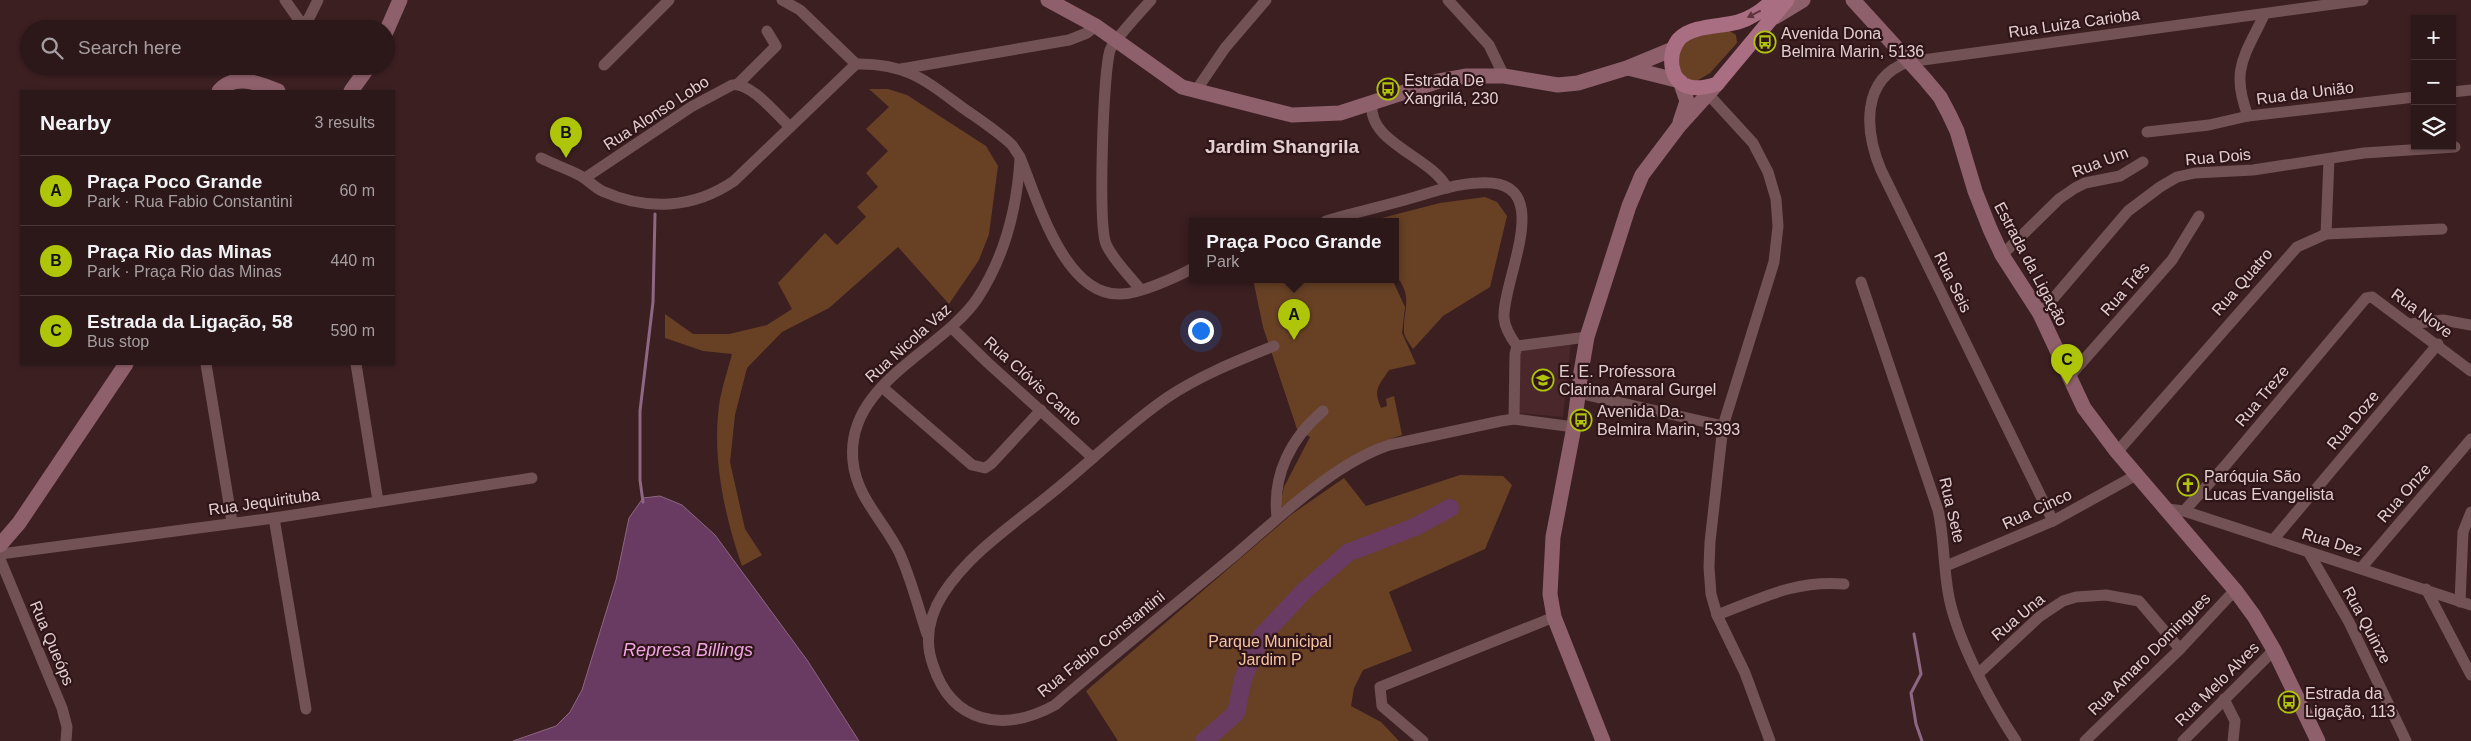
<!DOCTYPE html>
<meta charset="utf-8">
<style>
:root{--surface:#2c1719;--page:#342022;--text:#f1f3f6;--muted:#a69fa2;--line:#483638;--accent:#aec509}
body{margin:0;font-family:Helvetica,sans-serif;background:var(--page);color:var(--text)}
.controls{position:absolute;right:15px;top:15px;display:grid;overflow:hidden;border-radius:0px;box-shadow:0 1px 4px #0004}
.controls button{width:45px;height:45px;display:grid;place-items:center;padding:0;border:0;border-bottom:1px solid var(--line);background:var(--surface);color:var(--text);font:25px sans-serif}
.you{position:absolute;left:1200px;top:330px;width:18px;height:18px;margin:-12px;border:4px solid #fff;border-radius:50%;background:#1a73e8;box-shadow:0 0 0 8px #1a73e833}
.badge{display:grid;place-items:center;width:32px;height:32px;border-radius:50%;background:var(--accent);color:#111;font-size:16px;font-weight:700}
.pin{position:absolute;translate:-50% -41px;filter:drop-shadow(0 1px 2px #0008)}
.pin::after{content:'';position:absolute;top:26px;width:18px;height:15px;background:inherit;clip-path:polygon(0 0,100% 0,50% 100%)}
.popup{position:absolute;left:1189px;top:218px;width:210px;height:65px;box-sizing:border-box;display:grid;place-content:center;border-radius:0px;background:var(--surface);filter:drop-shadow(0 1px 4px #0005);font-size:16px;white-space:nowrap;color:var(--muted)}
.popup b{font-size:19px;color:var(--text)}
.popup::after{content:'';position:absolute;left:50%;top:100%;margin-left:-10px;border:10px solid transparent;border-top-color:var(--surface)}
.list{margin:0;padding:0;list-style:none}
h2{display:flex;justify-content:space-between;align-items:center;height:65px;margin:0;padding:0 20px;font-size:21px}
h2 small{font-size:16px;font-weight:400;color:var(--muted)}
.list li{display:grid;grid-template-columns:32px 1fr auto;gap:15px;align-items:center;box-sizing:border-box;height:70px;padding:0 20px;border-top:1px solid var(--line)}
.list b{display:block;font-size:19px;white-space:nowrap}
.list p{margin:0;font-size:16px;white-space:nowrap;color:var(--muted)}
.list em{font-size:16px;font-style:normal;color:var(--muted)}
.icon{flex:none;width:28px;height:28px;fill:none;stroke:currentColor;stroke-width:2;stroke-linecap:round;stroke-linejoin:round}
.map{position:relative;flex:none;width:2471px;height:741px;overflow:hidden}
.search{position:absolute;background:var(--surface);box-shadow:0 1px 4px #0004;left:20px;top:20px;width:375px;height:55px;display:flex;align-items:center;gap:12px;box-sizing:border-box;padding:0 18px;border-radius:28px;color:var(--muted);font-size:19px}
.panel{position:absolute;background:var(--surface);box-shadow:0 1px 4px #0004;left:20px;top:90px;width:375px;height:275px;border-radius:0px}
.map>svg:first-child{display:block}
</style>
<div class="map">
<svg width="2471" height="741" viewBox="0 0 2471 741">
<rect width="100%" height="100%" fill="#3b1f21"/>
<polygon fill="#4a272a" points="1571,343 1563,417 1518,413 1519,346"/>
<g fill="#684125">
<polygon points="1728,30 1736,35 1737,43 1710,73 1695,82 1679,75 1675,51 1681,40"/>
<path d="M869 89H888L907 95 986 146 998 166 989 234 979 260 949 304 898 247 829 308 782 332 747 368 735 415 730 462 745 529 762 555 742 566C724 515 711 453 720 399 723 384 728 369 732 354L703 351 665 338V314L693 334H729L767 325 792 309 778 283 825 233 837 245 866 217 857 207 878 187 866 173 888 151 866 129 889 107Z"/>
<path d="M1485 197 1497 202 1507 216 1490 287 1443 316 1413 349C1410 344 1404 337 1404 332 1403 308 1414 296 1395 275V221H1370L1440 203Z"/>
<path d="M1253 279H1392L1405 307 1402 333 1416 364 1389 370C1378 387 1373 389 1381 408L1387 406 1386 399 1394 396 1402 435 1381 442 1286 508 1280 505 1284 487 1310 437 1297 429 1263 327Z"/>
<polygon points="1460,475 1503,476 1512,485 1485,549 1389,592 1412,651 1363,670 1354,688 1351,706 1381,722 1399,741 1118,741 1086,691 1292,514 1344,478 1366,506"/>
</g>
<polygon fill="#693a62" stroke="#8d6783" points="660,496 682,505 715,535 807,660 859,741 513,741 556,726 570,712 582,690 616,580 629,518 643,498"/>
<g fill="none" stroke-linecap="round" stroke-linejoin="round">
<g stroke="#8d6783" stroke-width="3">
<polyline points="643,502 640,480 640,411 653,302 655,214"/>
<polyline points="1914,634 1921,674 1911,693 1916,724 1922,741"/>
</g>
<g stroke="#693a62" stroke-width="18">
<polyline points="1355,550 1415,527 1450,508"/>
<polyline points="1204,741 1236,713 1243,679 1261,637 1304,591 1349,552"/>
</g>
<g stroke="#725254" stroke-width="11">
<polyline points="285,0 299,20 317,29"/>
<polyline points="782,0 800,10 856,64"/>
<polyline points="1448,0 1489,45 1504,76"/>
<path d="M2264 15C2245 56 2230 69 2248 116L2415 97"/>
<polyline points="306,24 318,0"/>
<polyline points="604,65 669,0"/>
<polyline points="901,69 1069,40 1087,33 1096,26"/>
<polyline points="738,84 776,46 767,31"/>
<polyline points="1195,92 1225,48 1266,0"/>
<polyline points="2452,92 2471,90"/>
<polyline points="1709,95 1753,143 1768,172 1776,199 1778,226 1774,262 1723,426 1710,542 1709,567 1711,594 1717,615 1745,673 1770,741"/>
<path d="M1372 103C1367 143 1431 156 1447 188"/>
<polyline points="2147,132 2209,125 2248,116"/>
<path d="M541 158C553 164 565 168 577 174 586 178 593 186 602 191 647 211 693 209 734 181L856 64C906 63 925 80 963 108 980 120 997 131 1012 145L1020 157C1037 198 1064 297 1121 294 1139 294 1177 277 1193 268"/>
<path d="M585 178 691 107 732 85C750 81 777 115 790 127"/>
<path d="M1326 221C1355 212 1385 206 1415 197 1435 191 1456 184 1478 183 1560 176 1502 279 1504 318 1505 329 1511 338 1517 346"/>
<polyline points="2326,234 2329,159"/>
<polyline points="2002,255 2059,199 2075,188 2085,183 2120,176 2143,162"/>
<path d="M1861 282 1938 510C1945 541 1943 572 1950 602 1960 645 1992 705 2016 741"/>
<path d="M1140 289C1129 275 1113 260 1106 244 1098 223 1103 75 1110 50 1114 40 1142 10 1151 0"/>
<polyline points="2040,314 2128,211 2160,187 2177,177 2195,173 2253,170 2364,153 2455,147"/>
<polyline points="2410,324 2443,320 2471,325"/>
<polyline points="952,328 988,363 1093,458"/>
<path d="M1274 346C1237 361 1201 375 1168 397 1125 426 1089 464 1048 496 1011 526 970 553 943 594 929 616 924 640 933 665 952 724 1004 733 1055 705 1114 654 1175 605 1235 555 1280 517 1333 464 1389 445L1501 421 1514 419 1574 427"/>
<polyline points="206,364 232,522"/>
<polyline points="356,364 378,501"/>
<polyline points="2068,378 2172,260 2199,216"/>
<polyline points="882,387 972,465 985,468 991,464 1041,410"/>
<polyline points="1578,393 1723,426"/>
<polyline points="1514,419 1515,354 1517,346 1587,337"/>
<polyline points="2117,452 2297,247 2326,234 2442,229"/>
<polyline points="2168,509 2184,511 2224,467 2366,298 2372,297 2376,300 2471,371"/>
<polyline points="2184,511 2471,605"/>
<path d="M1277 517C1272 475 1291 438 1323 411"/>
<polyline points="274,518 306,709"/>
<path d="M2053 521 1881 170C1865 132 1860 79 1908 62L2363 0"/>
<polyline points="2273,540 2438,344"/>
<polyline points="2309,553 2349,622 2406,741"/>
<polyline points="0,554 274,518 532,478"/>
<polyline points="0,559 62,708 67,727 66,741"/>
<polyline points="1946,566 2053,521 2138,474"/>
<polyline points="2362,567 2471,439"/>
<polyline points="2426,589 2471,675"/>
<polyline points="2460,602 2463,532 2471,512"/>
<path d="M1717 615C1762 598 1795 580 1844 584"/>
<path d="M927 634C918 607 911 578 899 552 884 521 856 497 853 461 845 384 940 352 977 299 1004 258 1017 208 1020 159"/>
<polyline points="1979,673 2039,617 2063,601 2076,597 2106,595 2139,601 2180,649"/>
<polyline points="2224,699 2235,721 2233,741"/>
<polyline points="1423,741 1382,706 1380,687 1554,617"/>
<polyline points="2085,741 2180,649 2235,590"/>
<polyline points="2183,741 2274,650"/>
</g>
<g stroke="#8e606b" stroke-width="15">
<polyline points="1048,0 1096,26 1182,87 1292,115 1340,113 1439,81 1467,76 1504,76 1558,85 1578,83 1627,68 1673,49"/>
<polyline points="1853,0 1925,79 1940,97 1949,114 1957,131 1975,191 1990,229 2002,255 2040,314 2084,408 2117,452 2235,590 2254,616 2274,650 2318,741"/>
<polyline points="1775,17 1803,0"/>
<polyline points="386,32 400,0"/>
<polyline points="1628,68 1680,81 1687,101 1680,122"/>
<path d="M219 91C234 73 259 83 278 91"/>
<polyline points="351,91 369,66"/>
<polyline points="0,545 19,523 126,364"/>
<polyline points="1603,741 1554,617 1550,594 1553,537 1574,427 1581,372 1587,337 1629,206 1642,175 1679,126 1717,84"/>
</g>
<path stroke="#aa6e83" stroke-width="15" d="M1773 0C1763 10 1752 18 1738 22 1720 27 1693 25 1679 39 1667 53 1669 83 1690 87 1699 89 1708 87 1717 84L1787 0"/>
</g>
<defs><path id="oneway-solid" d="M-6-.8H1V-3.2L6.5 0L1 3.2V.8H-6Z" transform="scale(1.25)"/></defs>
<use fill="#5b343d" href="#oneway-solid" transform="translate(1754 14) rotate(153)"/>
<defs>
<g id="bus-ring" transform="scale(1.125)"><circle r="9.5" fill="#301518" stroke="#aec509" stroke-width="1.5"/><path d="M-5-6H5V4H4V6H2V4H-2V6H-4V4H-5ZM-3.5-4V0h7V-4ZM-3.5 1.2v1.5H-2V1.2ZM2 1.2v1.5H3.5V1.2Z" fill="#aec509"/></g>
<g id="school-ring" transform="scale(1.125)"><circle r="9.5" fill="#301518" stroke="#aec509" stroke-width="1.5"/><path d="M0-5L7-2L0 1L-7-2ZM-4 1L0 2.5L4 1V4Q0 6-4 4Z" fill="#aec509"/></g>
<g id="church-ring" transform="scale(1.125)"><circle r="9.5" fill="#301518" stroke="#aec509" stroke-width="1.5"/><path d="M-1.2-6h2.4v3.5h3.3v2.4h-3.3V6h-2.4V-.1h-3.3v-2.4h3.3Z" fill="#aec509"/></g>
</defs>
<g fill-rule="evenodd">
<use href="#bus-ring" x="1765" y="42"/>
<use href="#bus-ring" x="1388" y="89"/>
<use href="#school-ring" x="1543" y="380"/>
<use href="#bus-ring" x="1581" y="420"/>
<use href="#church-ring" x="2188" y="485"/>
<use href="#bus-ring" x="2289" y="702"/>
</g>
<g text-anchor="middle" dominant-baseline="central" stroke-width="4.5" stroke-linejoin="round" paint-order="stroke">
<g font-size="16" fill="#e2cfd0" stroke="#301518">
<text transform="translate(2074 23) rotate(-8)">Rua Luiza Carioba</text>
<text transform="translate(2305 93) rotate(-7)">Rua da União</text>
<text transform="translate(656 113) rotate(-33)">Rua Alonso Lobo</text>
<text transform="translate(2218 157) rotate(-5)">Rua Dois</text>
<text transform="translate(2100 162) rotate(-21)">Rua Um</text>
<text transform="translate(2031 264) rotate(62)">Estrada da Ligação</text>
<text transform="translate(1953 282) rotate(64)">Rua Seis</text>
<text transform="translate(2242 282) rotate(-49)">Rua Quatro</text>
<text transform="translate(2125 289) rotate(-49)">Rua Três</text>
<text transform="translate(2422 313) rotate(36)">Rua Nove</text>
<text transform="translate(908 343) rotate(-42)">Rua Nicola Vaz</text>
<text transform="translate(1033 381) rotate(42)">Rua Clóvis Canto</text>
<text transform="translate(2262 396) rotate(-50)">Rua Treze</text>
<text transform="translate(2353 420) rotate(-50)">Rua Doze</text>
<text transform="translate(2404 493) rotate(-49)">Rua Onze</text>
<text transform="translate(264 502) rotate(-8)">Rua Jequirituba</text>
<text transform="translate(2037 509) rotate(-25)">Rua Cinco</text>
<text transform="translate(1952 510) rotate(77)">Rua Sete</text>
<text transform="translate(2332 542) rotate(17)">Rua Dez</text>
<text transform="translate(2018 617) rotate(-40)">Rua Una</text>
<text transform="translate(2367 625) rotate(62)">Rua Quinze</text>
<text transform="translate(52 643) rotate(67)">Rua Queóps</text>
<text transform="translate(1101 644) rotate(-39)">Rua Fabio Constantini</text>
<text transform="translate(2149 654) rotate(-45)">Rua Amaro Domingues</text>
<text transform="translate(2217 684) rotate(-45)">Rua Melo Alves</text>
</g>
<g font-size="16" fill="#e2cfd0" stroke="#301518" text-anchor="start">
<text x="1781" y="33">Avenida Dona<tspan x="1781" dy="18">Belmira Marin, 5136</tspan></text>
<text x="1404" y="80">Estrada De<tspan x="1404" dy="18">Xangrilá, 230</tspan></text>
<text x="1559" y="371">E. E. Professora<tspan x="1559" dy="18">Clarina Amaral Gurgel</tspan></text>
<text x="1597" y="411">Avenida Da.<tspan x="1597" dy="18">Belmira Marin, 5393</tspan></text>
<text x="2204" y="476">Paróquia São<tspan x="2204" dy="18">Lucas Evangelista</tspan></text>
<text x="2305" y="693">Estrada da<tspan x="2305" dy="18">Ligação, 113</tspan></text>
</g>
<g font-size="16" fill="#f4c4a3" stroke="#301518">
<text x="1270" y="641">Parque Municipal<tspan x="1270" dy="18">Jardim P</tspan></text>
</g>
<g font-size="18" font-style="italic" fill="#f0a6e3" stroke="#301518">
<text x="688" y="650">Represa Billings</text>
</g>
<g font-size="19" font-weight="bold" fill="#e2cfd0" stroke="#301518">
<text x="1282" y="146">Jardim Shangrila</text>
</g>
</g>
</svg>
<div class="controls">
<button>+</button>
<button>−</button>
<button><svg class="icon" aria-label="layers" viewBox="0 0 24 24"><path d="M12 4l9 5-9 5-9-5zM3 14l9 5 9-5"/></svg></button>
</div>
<div class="you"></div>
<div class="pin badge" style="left:1294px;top:340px">A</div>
<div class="popup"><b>Praça Poco Grande</b>Park</div>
<div class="pin badge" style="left:566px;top:158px">B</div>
<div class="pin badge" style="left:2067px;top:385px">C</div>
<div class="search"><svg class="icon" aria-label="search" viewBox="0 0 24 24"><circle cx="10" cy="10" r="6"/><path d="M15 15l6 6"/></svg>Search here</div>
<section class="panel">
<h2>Nearby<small>3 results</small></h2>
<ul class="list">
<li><span class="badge">A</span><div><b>Praça Poco Grande</b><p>Park · Rua Fabio Constantini</p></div><em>60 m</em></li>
<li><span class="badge">B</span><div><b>Praça Rio das Minas</b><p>Park · Praça Rio das Minas</p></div><em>440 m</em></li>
<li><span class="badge">C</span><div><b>Estrada da Ligação, 58</b><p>Bus stop</p></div><em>590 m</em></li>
</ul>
</section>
</div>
